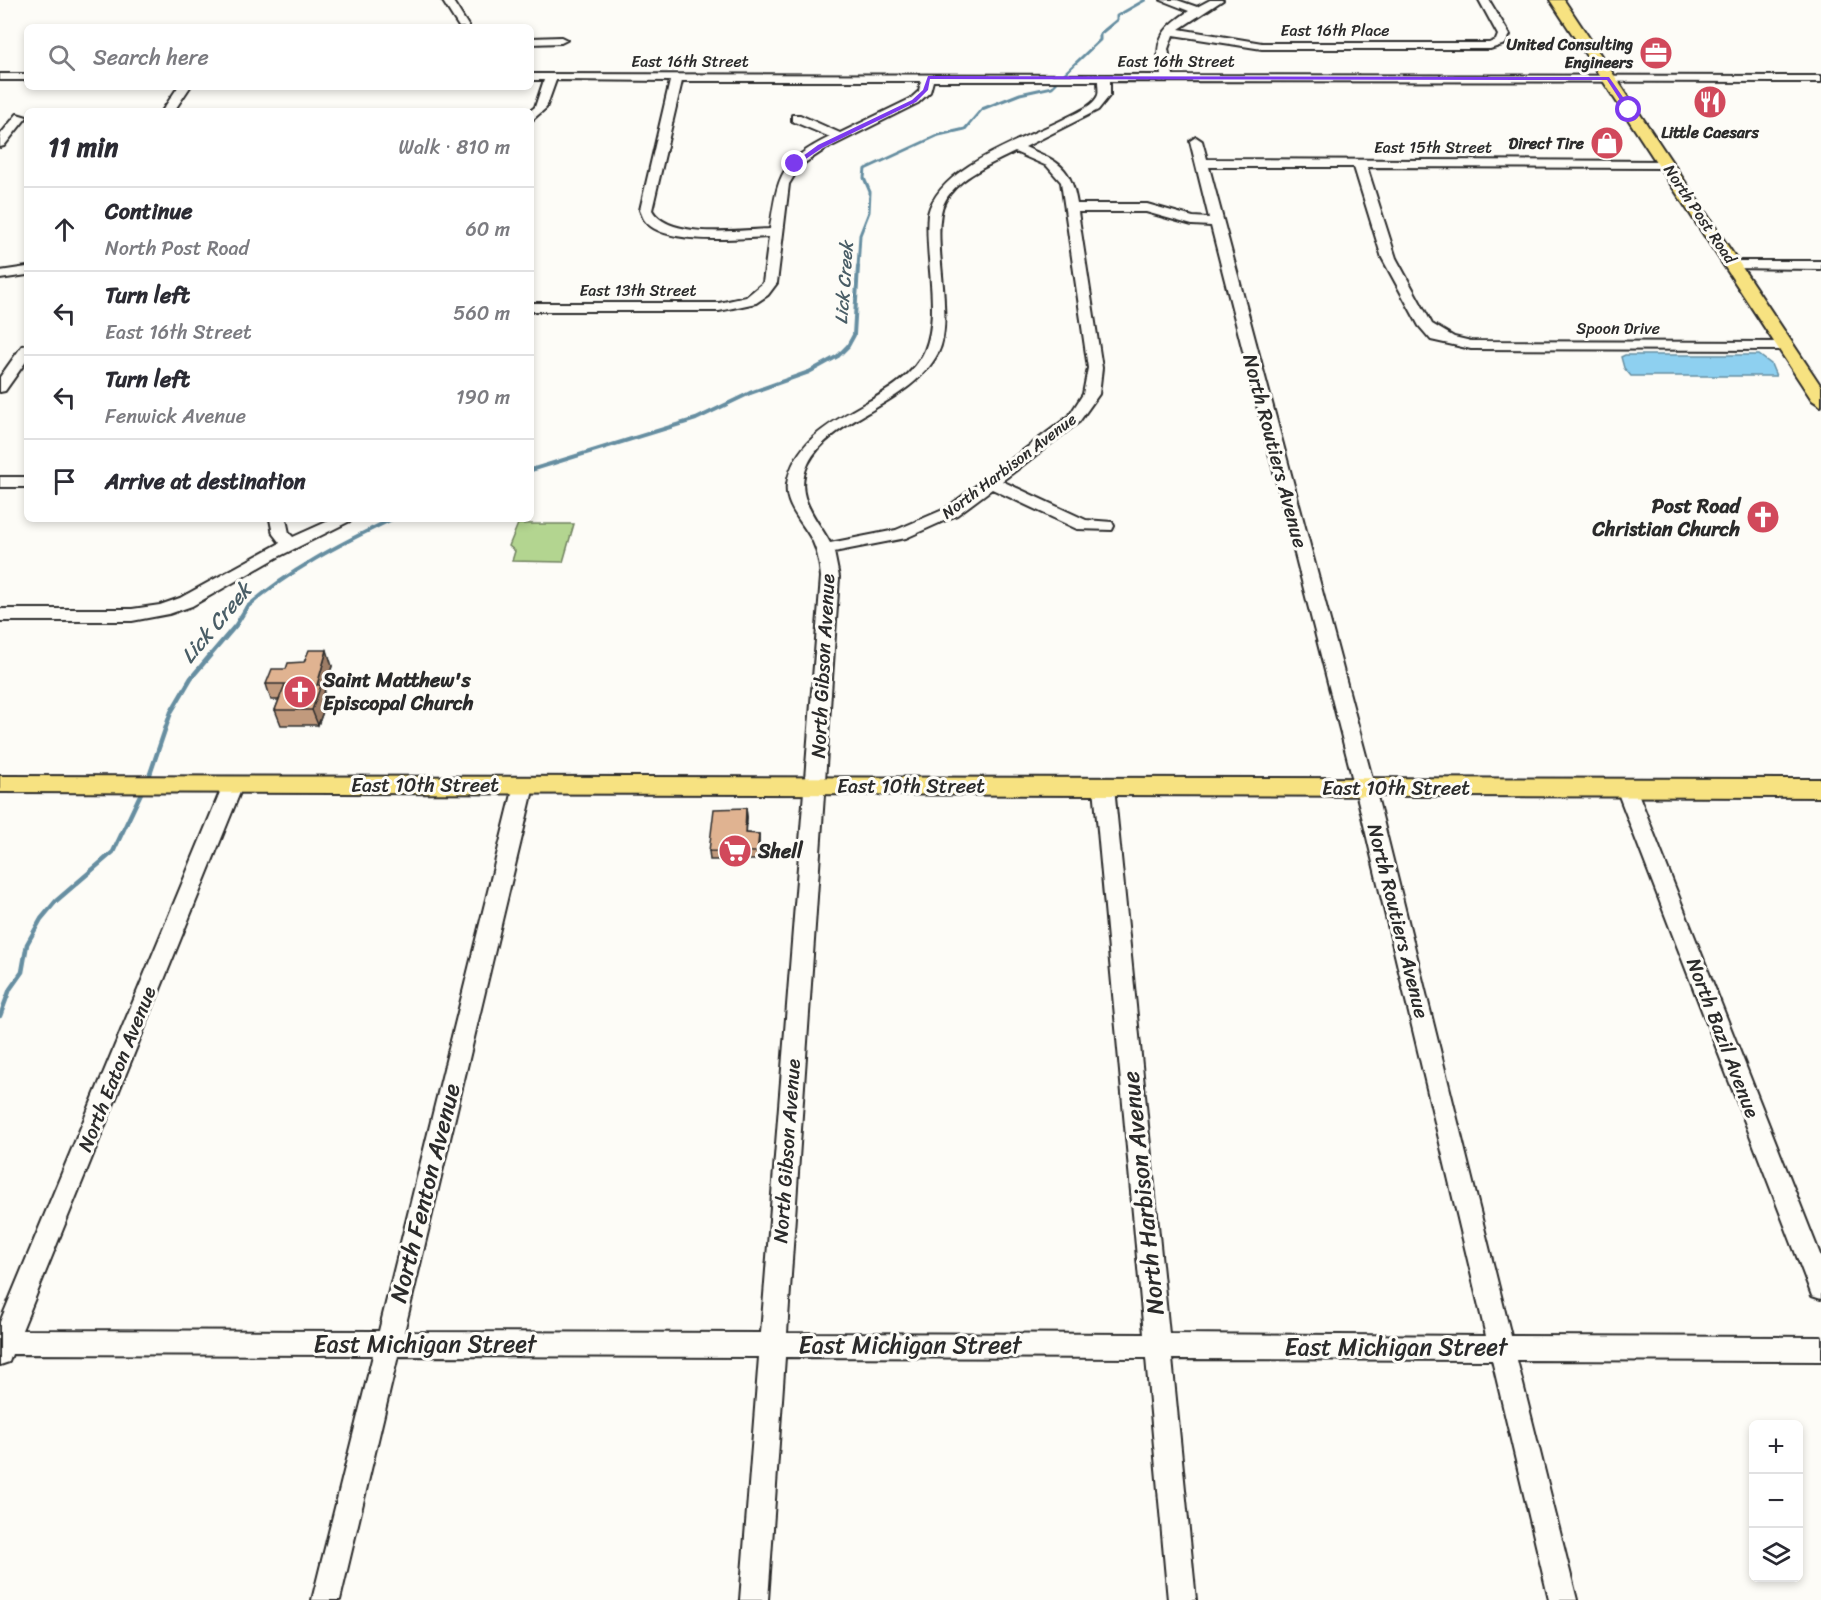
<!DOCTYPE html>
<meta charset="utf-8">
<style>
:root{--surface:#fff;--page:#f2f2f3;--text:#2b2b33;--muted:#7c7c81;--line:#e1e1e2}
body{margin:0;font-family:Sriracha,sans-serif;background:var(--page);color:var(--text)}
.controls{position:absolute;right:18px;bottom:18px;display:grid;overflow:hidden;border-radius:9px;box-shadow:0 3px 9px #0003}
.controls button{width:54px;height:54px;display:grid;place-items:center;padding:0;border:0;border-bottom:2px solid var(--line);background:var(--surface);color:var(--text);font:30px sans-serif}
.stop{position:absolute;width:18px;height:18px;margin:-14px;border:4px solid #7c3aed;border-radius:50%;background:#fff}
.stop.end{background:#7c3aed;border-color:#fff;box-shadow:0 2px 6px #0008}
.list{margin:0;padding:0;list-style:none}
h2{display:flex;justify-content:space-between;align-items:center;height:78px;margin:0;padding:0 24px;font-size:26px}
h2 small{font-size:20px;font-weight:400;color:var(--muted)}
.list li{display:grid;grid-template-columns:39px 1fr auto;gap:18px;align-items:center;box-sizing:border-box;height:84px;padding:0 24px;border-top:2px solid var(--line)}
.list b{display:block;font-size:22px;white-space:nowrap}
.list p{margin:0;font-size:20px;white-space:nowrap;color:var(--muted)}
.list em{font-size:20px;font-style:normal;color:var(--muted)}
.icon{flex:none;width:33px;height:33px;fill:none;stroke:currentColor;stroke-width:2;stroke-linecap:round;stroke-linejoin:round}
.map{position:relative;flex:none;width:1821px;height:1600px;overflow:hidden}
.search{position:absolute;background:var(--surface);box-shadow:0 3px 9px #0003;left:24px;top:24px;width:510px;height:66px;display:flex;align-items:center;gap:15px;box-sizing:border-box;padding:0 21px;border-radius:9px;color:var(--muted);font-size:22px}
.panel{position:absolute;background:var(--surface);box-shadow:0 3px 9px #0003;left:24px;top:108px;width:510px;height:414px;border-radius:9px}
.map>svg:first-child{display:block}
</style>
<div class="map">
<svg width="1821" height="1600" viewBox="0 0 1821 1600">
<rect width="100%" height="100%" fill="#fdfcf7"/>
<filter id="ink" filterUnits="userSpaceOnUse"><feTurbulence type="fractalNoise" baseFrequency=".0167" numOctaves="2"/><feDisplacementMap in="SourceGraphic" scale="12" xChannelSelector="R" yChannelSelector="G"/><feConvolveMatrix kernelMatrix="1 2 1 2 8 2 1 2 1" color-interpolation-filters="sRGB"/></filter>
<g filter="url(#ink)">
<polygon fill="#b3d590" stroke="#6f805e" stroke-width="1.5" points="518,524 574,524 563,562 512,561 515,551 509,546"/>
<polygon fill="#8ed0f0" stroke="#668ea1" stroke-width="1.5" points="1625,355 1759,355 1771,364 1776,376 1631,376 1624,368 1621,357"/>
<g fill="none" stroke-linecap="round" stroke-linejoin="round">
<g stroke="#668ea1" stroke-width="3">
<polyline points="1062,76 1100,40 1100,34 1117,20 1117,16 1145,0"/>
<polyline points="858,268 860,235 869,212 870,192 864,178 865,169 939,135 965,129 982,109 1020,94 1052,87 1059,80"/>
</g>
<g stroke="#668ea1" stroke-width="4">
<polyline points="531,470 696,419 750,393 809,372 838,356 848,346 854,335 858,266"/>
<path d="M246 608C289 570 340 544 392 519"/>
</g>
<g stroke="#668ea1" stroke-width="4.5">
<polyline points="149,777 171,712 191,678 236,625 247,607"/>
<polyline points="0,1016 10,989 22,972 27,944 41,919 56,901 113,852 141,793"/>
</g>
<g stroke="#2b2b2b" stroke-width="4">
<g id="minor">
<polygon points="442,0 452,0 469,27 459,27"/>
<path d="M1161 0H1177L1197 7 1210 0H1223L1179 29 1262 43H1489L1496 40 1498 35 1479 0H1489L1510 35 1505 44 1490 49H1262L1173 35 1168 49 1173 75 1821 76V82L1110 81V95L1098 110 1025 147C1059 162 1071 166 1077 204H1147L1193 217 1209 218 1190 141 1196 137 1202 141 1207 159 1669 161 1671 164 1665 168 1367 167 1396 258 1432 324 1454 337 1471 341 1787 342 1794 346 1787 350 1471 349 1431 340 1419 326 1382 258 1354 167H1209L1379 804 1511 1336 1821 1337V1361L1517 1360 1577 1600H1549L1492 1360 1172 1359 1196 1600H1168L1146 1358 785 1357 768 1600H740L759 1357 398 1356 340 1600H312L373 1355 12 1354 9 1362 0 1365V1322L223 785 226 780H240L243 785 22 1330 379 1331 514 786 517 781H531L534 786 404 1332 761 1333 821 577C820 565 818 553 813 542 804 523 784 507 787 484 799 411 900 408 925 350 941 311 924 256 928 214 939 166 1025 139 1064 119 1075 113 1093 107 1098 95 1099 92 1098 85 1098 81H933L930 92 918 103 824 150 800 166 789 184 777 283 768 295 756 303 719 311H531V303H719L746 297 763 283 769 237C740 238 667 246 646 222 643 219 642 214 640 210L670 81 556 80 546 108 531 121 530 111 535 107 544 80H531V74L1161 75C1153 41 1161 29 1189 11ZM682 81H921L919 91 910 99 840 133 800 115H792V121L830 137C779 162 778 176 770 229 741 230 669 240 652 210ZM1015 152 1047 166 1061 182 1088 368 1083 394 1069 416 945 509 896 530 830 543C816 517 793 496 808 464 831 417 911 405 938 353 945 339 945 320 944 304 944 278 933 223 945 201 958 177 993 163 1015 152ZM1078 212H1146L1192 225 1211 226 1359 804 1486 1336 1169 1334 1114 787 1111 782H1097L1094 787 1144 1334 787 1333 839 577 834 552 906 538 957 515 992 489 1077 529 1112 530 1114 526 1112 522 1086 520 1002 481 1079 422 1099 394 1102 368Z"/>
<polygon points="531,38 561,37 567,40 561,43 531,44"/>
<rect x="0" y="74" width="27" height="6"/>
<polygon points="178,87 190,87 174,111 162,111"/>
<polygon points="17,114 27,117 4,146 0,147 0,135"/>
<polygon points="1734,261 1821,261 1821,269 1729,268 1727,265"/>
<polygon points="27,267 27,275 0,279 0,271"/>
<polygon points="27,345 27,360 5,391 0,392 0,377 22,346"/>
<rect x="0" y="477" width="27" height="10"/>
<polygon points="270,519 286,519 289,533 293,537 333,519 354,519 278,557 192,606 169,614 132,621 0,621 0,609 132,609 160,605 180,598 280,543 273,534"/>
<polygon points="1626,781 1633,783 1636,788 1821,1257 1821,1299 1812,1296 1809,1288 1616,788 1619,783"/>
</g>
</g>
<g stroke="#2b2b2b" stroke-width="4">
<g id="major">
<polygon points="1550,0 1564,0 1821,386 1821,406 1812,400"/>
<polygon points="0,776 1821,779 1821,797 0,792"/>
</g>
</g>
<use href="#minor" fill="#fdfcf7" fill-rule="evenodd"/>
<use href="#major" fill="#f7e281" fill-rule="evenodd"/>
</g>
<g fill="#c19a7d" stroke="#2b2b2b" stroke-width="1.5">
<polygon points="332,666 324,693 327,701 318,725 281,725 275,710 279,700 271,700 266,684 286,669"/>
<polygon points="746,808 747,817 746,833 759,834 759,842 758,860 710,860 709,851"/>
</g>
<g fill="#9d7d66" stroke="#2b2b2b" stroke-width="1.5">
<polygon points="327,650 332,666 324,693 327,701 318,725 312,710 317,685"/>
<polygon points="746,808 747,817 746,842 745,833"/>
<polygon points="759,834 759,842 758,860 757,852"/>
</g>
<g fill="#e0b391" stroke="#2b2b2b" stroke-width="1.5">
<polygon points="309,650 327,650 317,685 321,685 312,710 275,710 285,684 266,684 272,669 286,669 288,663 304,662"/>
<polygon points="746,808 745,833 759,834 757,852 709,851 714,809"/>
</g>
</g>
<polygon fill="#7c3aed" points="928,76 1609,77 1632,110 1627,111 1607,80 930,79 928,90 916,102 822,148 797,165 792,164 818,145 912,100 923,90"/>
<defs>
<g id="office-disc" transform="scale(1.725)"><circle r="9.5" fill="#d1495b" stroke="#fdfcf7"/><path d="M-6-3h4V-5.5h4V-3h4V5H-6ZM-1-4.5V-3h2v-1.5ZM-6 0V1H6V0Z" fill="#fff"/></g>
<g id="restaurant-disc" transform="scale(1.725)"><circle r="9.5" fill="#d1495b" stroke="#fdfcf7"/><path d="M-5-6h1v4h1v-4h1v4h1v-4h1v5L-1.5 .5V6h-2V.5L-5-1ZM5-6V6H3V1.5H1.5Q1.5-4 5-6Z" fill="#fff"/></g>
<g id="shop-disc" transform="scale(1.725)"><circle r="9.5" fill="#d1495b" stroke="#fdfcf7"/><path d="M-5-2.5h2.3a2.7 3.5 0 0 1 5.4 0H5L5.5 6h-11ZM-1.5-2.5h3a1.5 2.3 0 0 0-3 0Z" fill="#fff"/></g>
<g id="church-disc" transform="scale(1.725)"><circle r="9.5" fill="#d1495b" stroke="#fdfcf7"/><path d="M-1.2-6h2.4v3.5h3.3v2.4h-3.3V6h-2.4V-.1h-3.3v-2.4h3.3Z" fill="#fff"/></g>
<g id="supermarket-disc" transform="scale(1.725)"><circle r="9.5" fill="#d1495b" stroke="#fdfcf7"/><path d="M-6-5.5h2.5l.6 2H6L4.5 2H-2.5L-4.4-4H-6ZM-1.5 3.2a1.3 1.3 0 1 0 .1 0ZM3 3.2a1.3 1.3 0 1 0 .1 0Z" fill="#fff"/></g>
</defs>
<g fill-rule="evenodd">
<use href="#office-disc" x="1656" y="53"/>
<use href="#restaurant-disc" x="1710" y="102"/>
<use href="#shop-disc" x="1607" y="143"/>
<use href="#church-disc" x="1763" y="517"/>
<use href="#church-disc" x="300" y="692"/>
<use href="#supermarket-disc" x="735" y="851"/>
</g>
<g text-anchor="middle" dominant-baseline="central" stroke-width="6" stroke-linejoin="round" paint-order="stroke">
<g font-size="16" fill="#2b2b2b" stroke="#fdfcf7">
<text x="1335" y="30">East 16th Place</text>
<text x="690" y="61">East 16th Street</text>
<text x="1176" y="61">East 16th Street</text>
<text x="1433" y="147">East 15th Street</text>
<text transform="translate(1700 214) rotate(56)">North Post Road</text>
<text x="638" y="290">East 13th Street</text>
<text x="1618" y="328">Spoon Drive</text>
<text transform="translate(1009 466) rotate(-37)">North Harbison Avenue</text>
</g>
<g font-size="16" font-weight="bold" fill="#2b2b2b" stroke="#fdfcf7" text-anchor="end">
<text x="1633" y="44">United Consulting<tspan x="1633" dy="18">Engineers</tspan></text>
<text x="1710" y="132" text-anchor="middle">Little Caesars</text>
<text x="1584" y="143">Direct Tire</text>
</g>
<g font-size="18" font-style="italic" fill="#495d66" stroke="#fdfcf7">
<text transform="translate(844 283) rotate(-86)">Lick Creek</text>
</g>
<g font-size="20" fill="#2b2b2b" stroke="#fdfcf7">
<text transform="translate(1275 451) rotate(75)">North Routiers Avenue</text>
<text transform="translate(823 666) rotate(-87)">North Gibson Avenue</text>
<text x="425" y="785">East 10th Street</text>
<text x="911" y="786">East 10th Street</text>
<text x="1396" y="788">East 10th Street</text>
<text transform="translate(1398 921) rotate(76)">North Routiers Avenue</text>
<text transform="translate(1723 1038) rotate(69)">North Bazil Avenue</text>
<text transform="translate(117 1069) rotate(-68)">North Eaton Avenue</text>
<text transform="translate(787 1151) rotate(-86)">North Gibson Avenue</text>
</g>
<g font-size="20" font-weight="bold" fill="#2b2b2b" stroke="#fdfcf7" text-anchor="start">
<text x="1740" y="506" text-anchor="end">Post Road<tspan x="1740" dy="23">Christian Church</tspan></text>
<text x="323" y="680">Saint Matthew's<tspan x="323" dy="23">Episcopal Church</tspan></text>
<text x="758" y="851">Shell</text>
</g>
<g font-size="21" font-style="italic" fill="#495d66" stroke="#fdfcf7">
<text transform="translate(216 623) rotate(-50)">Lick Creek</text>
</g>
<g font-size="24" fill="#2b2b2b" stroke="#fdfcf7">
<text transform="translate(425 1193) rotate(-76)">North Fenton Avenue</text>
<text transform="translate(1143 1193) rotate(-96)">North Harbison Avenue</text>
<text x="425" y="1344">East Michigan Street</text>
<text x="910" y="1345">East Michigan Street</text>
<text x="1396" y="1347">East Michigan Street</text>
</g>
</g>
</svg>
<div class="controls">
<button>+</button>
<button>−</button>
<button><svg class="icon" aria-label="layers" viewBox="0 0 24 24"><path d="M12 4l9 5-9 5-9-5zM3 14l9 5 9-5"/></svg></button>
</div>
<div class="stop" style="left:1629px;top:110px"></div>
<div class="stop end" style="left:795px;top:164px"></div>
<div class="search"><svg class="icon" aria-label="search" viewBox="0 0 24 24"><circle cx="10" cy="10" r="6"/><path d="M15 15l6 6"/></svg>Search here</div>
<section class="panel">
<h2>11 min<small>Walk · 810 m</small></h2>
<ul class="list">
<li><svg class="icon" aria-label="ahead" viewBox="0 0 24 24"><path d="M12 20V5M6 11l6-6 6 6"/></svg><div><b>Continue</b><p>North Post Road</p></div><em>60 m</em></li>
<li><svg class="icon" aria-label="left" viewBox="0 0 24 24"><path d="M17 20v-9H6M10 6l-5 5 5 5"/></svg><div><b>Turn left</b><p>East 16th Street</p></div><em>560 m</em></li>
<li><svg class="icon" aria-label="left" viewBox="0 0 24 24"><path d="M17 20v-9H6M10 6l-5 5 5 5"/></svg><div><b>Turn left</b><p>Fenwick Avenue</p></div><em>190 m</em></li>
<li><svg class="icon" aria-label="arrive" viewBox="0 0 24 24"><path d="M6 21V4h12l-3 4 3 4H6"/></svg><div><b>Arrive at destination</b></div></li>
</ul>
</section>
</div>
